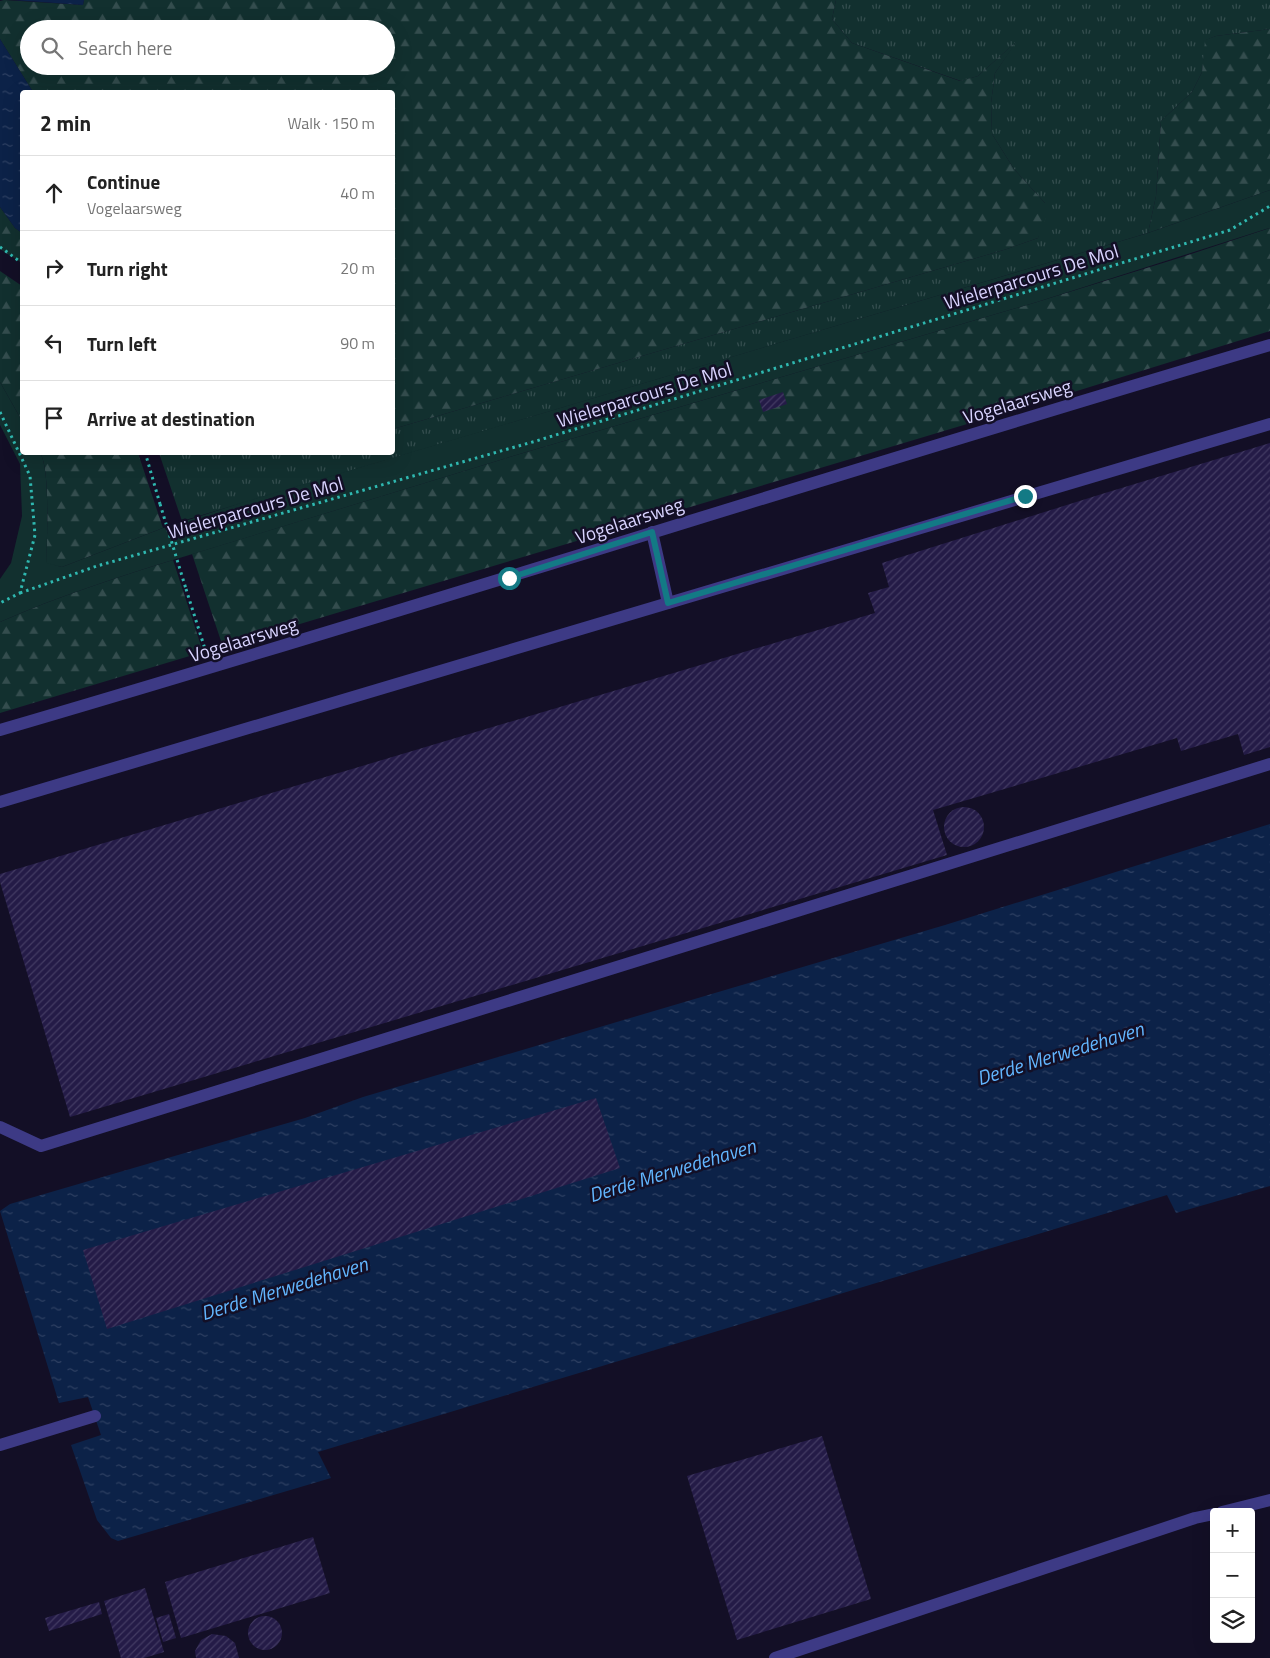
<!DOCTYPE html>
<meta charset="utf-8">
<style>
:root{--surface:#fff;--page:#f2f2f2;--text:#222;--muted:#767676;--line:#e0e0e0}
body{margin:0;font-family:"Titillium Web",sans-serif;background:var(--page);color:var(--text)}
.controls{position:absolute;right:15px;bottom:15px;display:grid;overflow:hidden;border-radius:5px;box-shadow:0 5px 20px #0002}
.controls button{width:45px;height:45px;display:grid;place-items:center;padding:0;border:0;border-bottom:1px solid var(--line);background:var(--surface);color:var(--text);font:25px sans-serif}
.stop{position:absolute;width:15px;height:15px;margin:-11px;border:4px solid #137a85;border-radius:50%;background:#fff}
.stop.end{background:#137a85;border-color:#fff;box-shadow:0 1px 5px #0008}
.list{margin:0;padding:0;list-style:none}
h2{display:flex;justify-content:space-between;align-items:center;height:65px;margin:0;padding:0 20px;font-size:21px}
h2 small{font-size:16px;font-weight:400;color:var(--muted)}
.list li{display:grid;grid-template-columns:32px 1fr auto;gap:15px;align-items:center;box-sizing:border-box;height:75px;padding:0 20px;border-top:1px solid var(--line)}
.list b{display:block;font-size:19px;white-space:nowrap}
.list p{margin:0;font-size:16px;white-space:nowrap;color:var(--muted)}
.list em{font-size:16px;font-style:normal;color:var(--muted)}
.icon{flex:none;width:28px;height:28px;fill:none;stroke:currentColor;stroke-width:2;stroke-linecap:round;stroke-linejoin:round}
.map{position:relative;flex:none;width:1270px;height:1658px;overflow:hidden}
.search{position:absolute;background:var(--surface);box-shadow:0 5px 20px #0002;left:20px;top:20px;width:375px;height:55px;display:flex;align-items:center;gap:12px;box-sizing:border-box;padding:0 18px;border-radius:28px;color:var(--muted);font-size:19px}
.panel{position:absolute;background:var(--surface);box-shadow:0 5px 20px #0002;left:20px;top:90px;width:375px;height:365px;border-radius:5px}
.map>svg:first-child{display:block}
</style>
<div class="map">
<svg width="1270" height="1658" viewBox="0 0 1270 1658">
<defs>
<pattern id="grass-tufts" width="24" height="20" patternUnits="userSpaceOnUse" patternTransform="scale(1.25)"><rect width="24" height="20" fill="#12302f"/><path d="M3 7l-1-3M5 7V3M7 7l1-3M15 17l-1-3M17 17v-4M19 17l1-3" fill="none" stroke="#344d4e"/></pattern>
<pattern id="forest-firs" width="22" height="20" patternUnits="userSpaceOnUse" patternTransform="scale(1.25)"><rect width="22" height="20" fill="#12302f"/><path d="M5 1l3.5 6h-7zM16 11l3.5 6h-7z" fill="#344d4e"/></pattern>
<pattern id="water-ripples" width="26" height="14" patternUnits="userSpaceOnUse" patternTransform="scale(1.25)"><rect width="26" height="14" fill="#0c2248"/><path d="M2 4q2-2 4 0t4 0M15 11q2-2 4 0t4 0" fill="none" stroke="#2f4163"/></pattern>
<pattern id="building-hatch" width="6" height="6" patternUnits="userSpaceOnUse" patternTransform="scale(1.25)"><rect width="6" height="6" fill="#241b47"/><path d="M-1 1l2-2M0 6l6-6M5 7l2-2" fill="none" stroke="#433b63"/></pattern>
</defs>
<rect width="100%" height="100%" fill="#130f26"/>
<polygon fill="url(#grass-tufts)" points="836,0 1270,0 1270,29 1216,36 1206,40 1202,72 1192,92 1161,121 1156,196 1148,233 182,521 159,453 392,452 393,429 1007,249 1038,238 1045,203 1014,169 992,134 991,103 995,73 1016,42 978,76 961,81 852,43 832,19"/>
<g fill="url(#forest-firs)" fill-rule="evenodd">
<path d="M4 0 83 5 84 0H836L832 19 852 43 960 81 978 76 1018 40 995 73 991 103 992 134 1014 169 1045 203 1046 218 1038 238 1007 249 393 429 392 92H33L0 39V1ZM29 29H386V66H29Z"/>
<polygon points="1270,29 1270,190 1148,233 1156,196 1161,121 1192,92 1202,72 1205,40 1216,36"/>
<polygon points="0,207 15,228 22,233 22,263 0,249"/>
<polygon points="1270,228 1270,331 1064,395 223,647 192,554 523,453 1037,302 1179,258"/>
<polygon points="0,271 22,286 22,421 0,382"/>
<path d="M40 453H138L163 528 62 567 47 564C46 540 51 470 40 453Z"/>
<path d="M173 560 203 652 0 713V622C56 597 115 578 173 560Z"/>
</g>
<path fill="#12302f" d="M1270 190V228L1266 229 1037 302 523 453 173 560C115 578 56 597 0 622V579L11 563 22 516 20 464 0 425V382L22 421V452L40 453C51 470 46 539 47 563L62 567 163 528 244 502 1148 233Z"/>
<g fill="url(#water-ripples)">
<polygon points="13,0 84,0 83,5"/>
<polygon points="0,39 33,92 22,92 22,233 15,228 0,207"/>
<polygon points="1270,824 1270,1186 1176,1213 1167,1195 318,1452 331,1478 118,1541 111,1538 97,1520 71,1445 101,1435 88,1397 59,1403 0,1211 10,1204 305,1118 363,1097 945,925"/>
</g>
<g fill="url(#building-hatch)">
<polygon points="783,392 787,404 763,412 759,400"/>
<polygon points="1270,443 1270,747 1244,755 1238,734 1181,751 1177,738 933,810 947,855 70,1117 0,882 0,874 875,613 868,593 889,587 882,563 1105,493"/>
<circle cx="964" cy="827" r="20"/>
<polygon points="596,1098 620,1168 107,1329 83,1250"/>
<polygon points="822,1436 871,1599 737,1640 687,1476"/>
<polygon points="313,1537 330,1593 181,1638 165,1582"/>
<polygon points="145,1588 164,1652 144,1658 121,1658 104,1601"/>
<polygon points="99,1602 102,1614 49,1631 45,1618"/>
<polygon points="169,1614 176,1638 163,1642 156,1618"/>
<circle cx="265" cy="1633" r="17"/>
<polygon points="212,1634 226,1636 235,1643 239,1658 196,1658 195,1651 201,1640"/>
</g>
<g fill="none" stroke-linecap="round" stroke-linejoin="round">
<g stroke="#2fb8b0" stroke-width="3" stroke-dasharray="2.5 4" stroke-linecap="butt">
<polyline points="0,247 22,263"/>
<polyline points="0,412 30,476 35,535 20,593 0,603"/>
<polyline points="145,452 160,504"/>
<polyline points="186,589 205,649"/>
<polyline points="20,593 97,566 536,441 1230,230 1270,206"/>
</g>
<g stroke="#3d3a85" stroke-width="12">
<polyline points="652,532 668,603"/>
<path d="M0 730C425 606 846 470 1270 345"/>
<polyline points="0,802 1270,424"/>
<polyline points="0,1127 41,1146 1270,764"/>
<polyline points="0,1445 95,1416"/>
<polyline points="1222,1512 1270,1500"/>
<polyline points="775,1658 1195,1518 1214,1514"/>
</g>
<polyline stroke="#2fb8b0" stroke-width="3" stroke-dasharray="2.5 4" stroke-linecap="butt" points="160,504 186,589"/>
</g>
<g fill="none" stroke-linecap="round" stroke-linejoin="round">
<polyline stroke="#137a85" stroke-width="6" points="509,578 652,532 668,603 1025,496"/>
</g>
<g text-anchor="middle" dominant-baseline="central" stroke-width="5" stroke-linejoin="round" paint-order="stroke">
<g font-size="19" fill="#d9d4ff" stroke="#130f26">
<text transform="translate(1031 276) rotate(-17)">Wielerparcours De Mol</text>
<text transform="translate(644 394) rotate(-17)">Wielerparcours De Mol</text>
<text transform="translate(1017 401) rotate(-17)">Vogelaarsweg</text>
<text transform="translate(255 507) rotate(-16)">Wielerparcours De Mol</text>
<text transform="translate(629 520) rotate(-18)">Vogelaarsweg</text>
<text transform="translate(243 639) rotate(-17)">Vogelaarsweg</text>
</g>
<g font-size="20" font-style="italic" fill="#62b6ff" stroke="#130f26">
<text transform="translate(1060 1053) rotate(-17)">Derde Merwedehaven</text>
<text transform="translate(672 1170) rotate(-17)">Derde Merwedehaven</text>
<text transform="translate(284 1288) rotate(-17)">Derde Merwedehaven</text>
</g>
</g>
</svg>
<div class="controls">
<button>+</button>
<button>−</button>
<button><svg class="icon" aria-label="layers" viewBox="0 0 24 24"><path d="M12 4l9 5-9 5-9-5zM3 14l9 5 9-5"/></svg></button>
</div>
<div class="stop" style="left:509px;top:578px"></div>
<div class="stop end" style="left:1025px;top:496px"></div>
<div class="search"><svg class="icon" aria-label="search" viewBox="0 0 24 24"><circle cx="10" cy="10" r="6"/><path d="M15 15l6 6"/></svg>Search here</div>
<section class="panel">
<h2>2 min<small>Walk · 150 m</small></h2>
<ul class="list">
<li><svg class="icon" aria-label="ahead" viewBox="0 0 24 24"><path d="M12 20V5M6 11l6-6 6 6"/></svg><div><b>Continue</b><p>Vogelaarsweg</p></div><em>40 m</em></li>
<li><svg class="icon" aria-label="right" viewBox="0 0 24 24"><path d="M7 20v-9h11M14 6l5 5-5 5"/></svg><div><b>Turn right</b></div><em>20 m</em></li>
<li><svg class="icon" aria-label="left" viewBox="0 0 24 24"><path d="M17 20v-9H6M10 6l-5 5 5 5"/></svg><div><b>Turn left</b></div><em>90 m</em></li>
<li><svg class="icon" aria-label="arrive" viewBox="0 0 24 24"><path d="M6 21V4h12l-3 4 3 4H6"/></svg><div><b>Arrive at destination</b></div></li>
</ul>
</section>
</div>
